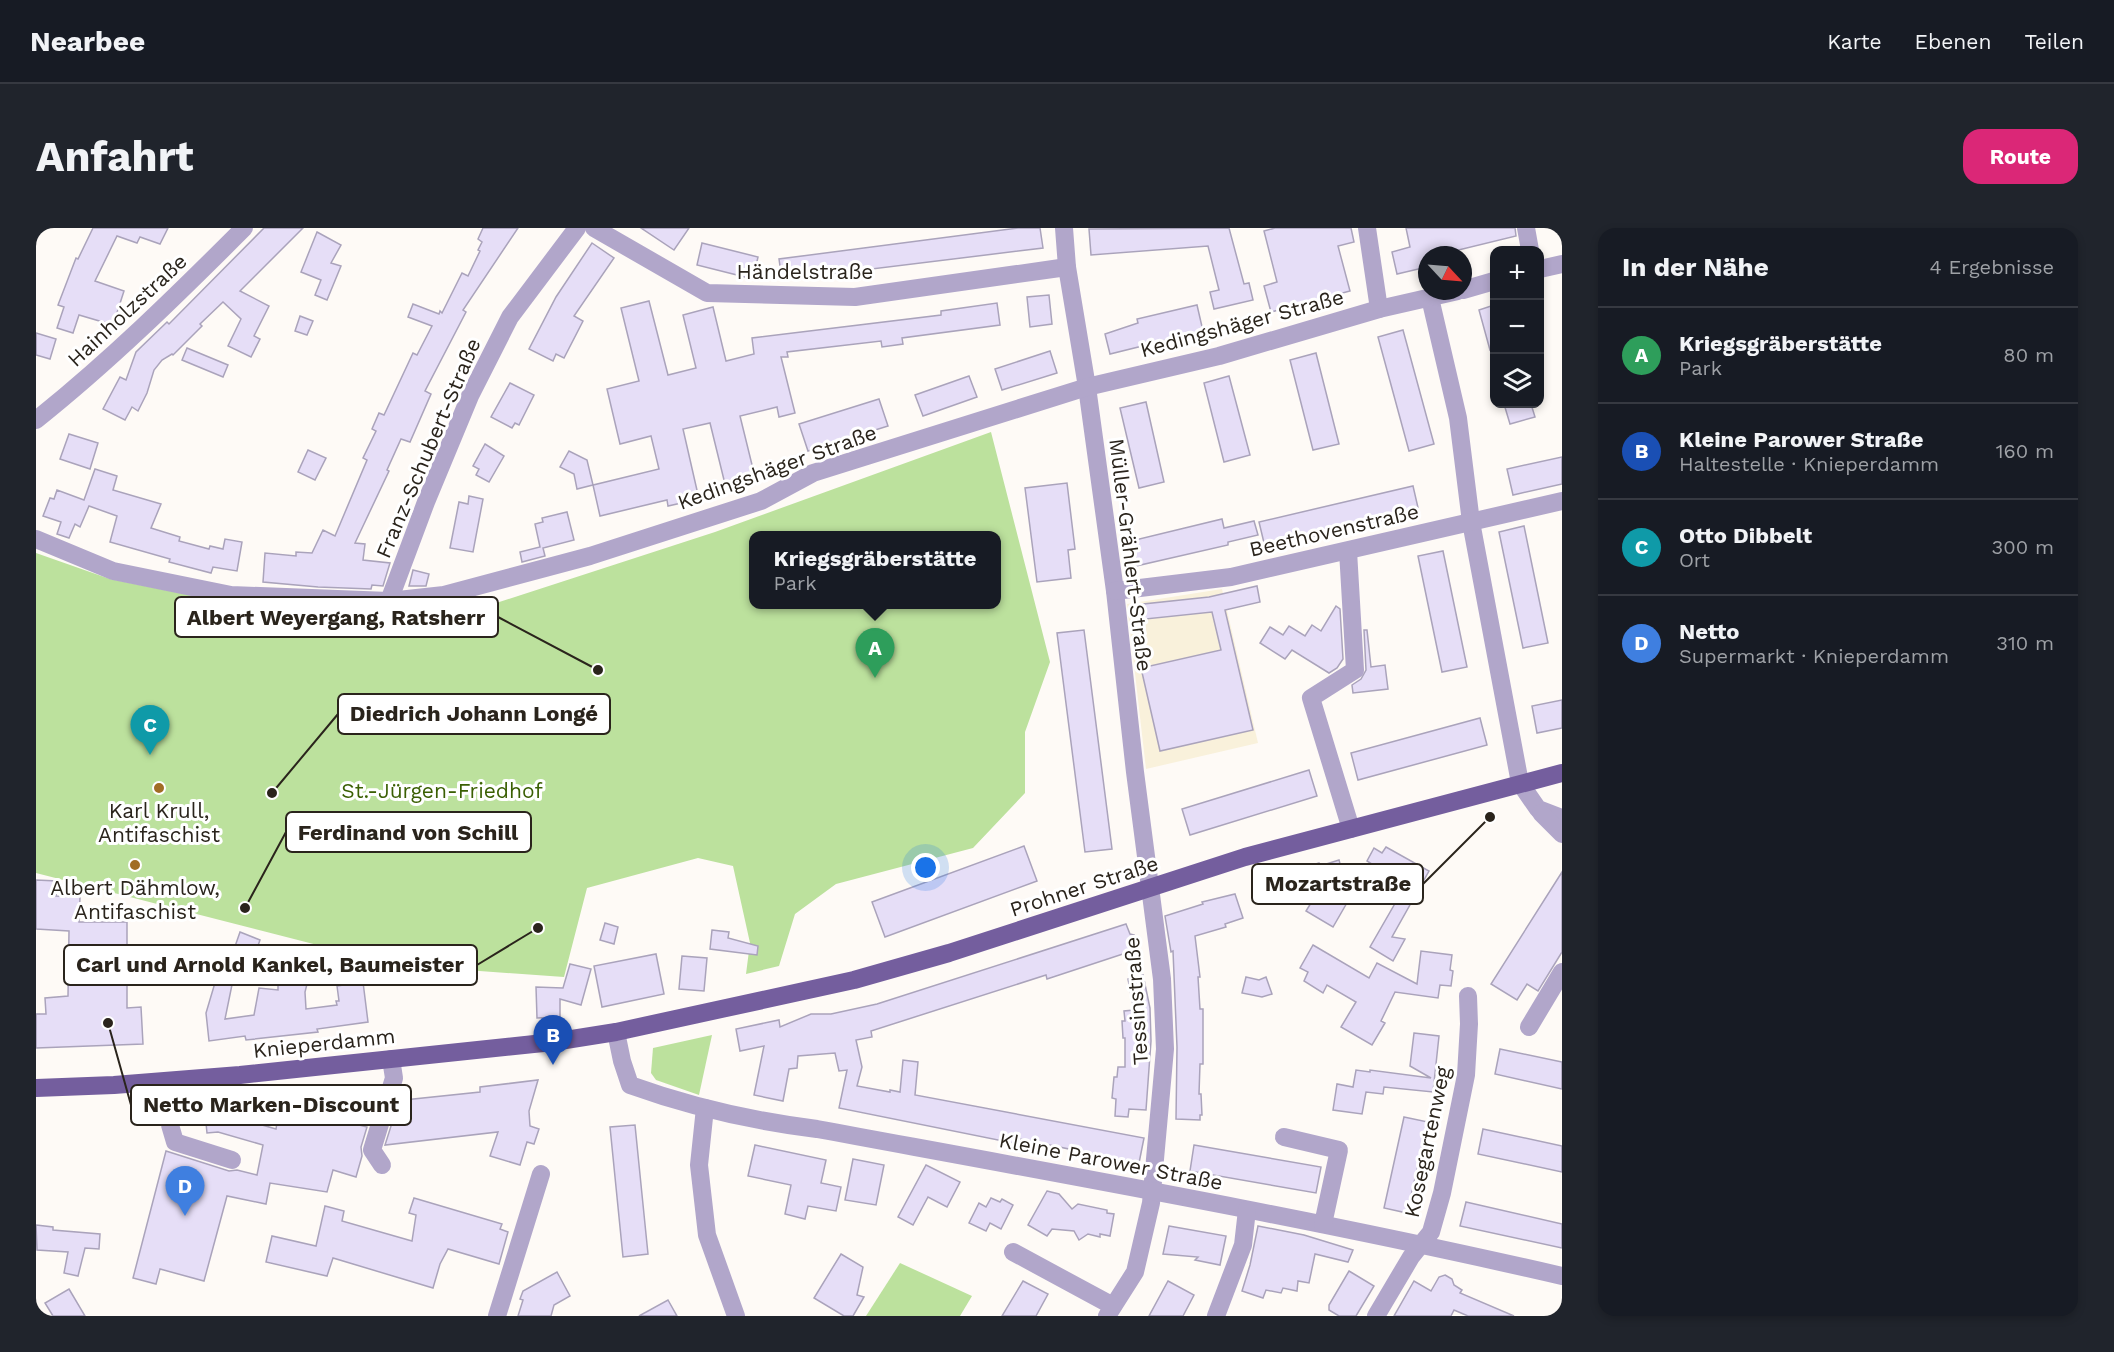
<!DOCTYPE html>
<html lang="de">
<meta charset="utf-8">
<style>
:root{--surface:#171b24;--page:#20242c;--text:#f1f3f6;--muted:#9ea1a6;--line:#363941;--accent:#db2777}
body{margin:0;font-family:"Work Sans",sans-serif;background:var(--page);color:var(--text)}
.controls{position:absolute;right:18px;top:18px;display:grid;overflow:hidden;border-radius:12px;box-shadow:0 3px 9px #0003}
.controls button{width:54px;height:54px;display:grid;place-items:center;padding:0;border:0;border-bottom:2px solid var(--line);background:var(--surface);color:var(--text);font:30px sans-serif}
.compass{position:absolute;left:1382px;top:18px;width:54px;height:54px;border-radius:50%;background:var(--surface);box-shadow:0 3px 9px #0003;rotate:116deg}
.you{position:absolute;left:890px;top:640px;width:21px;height:21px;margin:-15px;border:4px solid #fff;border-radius:50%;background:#1a73e8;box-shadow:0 0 0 9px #1a73e833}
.badge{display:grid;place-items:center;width:39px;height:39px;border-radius:50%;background:var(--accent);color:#fff;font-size:20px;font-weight:700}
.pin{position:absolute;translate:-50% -50px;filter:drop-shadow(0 2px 3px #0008)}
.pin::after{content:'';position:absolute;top:32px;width:21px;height:18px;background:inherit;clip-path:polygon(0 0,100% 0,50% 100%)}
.popup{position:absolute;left:713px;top:303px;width:252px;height:78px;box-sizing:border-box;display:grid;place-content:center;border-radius:12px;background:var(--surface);filter:drop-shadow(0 2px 4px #0005);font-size:20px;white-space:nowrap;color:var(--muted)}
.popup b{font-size:22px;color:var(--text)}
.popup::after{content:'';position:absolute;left:50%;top:100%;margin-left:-12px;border:12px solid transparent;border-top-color:var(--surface)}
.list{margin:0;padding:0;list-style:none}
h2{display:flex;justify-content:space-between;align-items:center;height:78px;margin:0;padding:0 24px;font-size:26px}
h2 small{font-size:20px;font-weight:400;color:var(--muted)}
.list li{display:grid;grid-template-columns:39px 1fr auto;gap:18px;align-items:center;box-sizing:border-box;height:96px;padding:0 24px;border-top:2px solid var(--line)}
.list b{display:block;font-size:22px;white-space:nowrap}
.list p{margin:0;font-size:20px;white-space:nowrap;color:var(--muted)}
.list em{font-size:20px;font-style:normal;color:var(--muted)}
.icon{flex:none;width:33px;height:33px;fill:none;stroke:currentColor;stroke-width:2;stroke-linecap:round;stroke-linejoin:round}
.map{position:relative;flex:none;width:1526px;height:1088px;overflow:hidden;border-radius:18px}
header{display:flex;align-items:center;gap:36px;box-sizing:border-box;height:84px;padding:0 30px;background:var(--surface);border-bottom:2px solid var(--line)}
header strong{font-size:28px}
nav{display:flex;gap:33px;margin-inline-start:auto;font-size:21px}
.intro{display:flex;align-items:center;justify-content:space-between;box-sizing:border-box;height:144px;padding:0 36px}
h1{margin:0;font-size:42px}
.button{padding:15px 27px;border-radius:18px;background:var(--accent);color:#fff;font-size:21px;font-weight:700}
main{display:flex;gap:36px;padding:0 36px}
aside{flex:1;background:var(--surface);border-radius:18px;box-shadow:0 3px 9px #0003}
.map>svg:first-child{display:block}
</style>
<header>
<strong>Nearbee</strong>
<nav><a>Karte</a><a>Ebenen</a><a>Teilen</a></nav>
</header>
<div class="intro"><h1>Anfahrt</h1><a class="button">Route</a></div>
<main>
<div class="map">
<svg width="1526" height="1088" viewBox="0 0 1526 1088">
<rect width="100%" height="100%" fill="#fefaf6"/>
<polygon fill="#f9f1db" points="1186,361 1222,515 1110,541 1091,376"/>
<g fill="#bce19d" fill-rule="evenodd">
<path d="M955 204 1014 434 989 504V565L937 620 800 656 759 686 743 738 710 746 714 715 697 638 662 630 551 660 528 749 430 742 297 721 0 645V325L74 351 193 375 355 394 451 378 679 304ZM718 308H960V376H718Z"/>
<polygon points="676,807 663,867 620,852 615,845 617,820"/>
<polygon points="864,1035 936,1068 924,1088 830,1088"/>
</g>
<g fill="#e6def7" stroke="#aaa3bb" stroke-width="1.5">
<polygon points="57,0 132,0 124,16 104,9 101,15 81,8 59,53 88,63 77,97 43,87 37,105 21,100 28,79 22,77 40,30 42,31"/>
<polygon points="228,0 267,0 204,63 233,78 218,108 224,111 215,129 192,118 205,91 187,74 164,96 166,98 137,127 136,126 126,132 118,142 111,165 102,183 96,179 89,192 67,181 84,149 90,152 100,124 131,94 133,96"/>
<polygon points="447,0 482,0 427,82 430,84 389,163 395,166 374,214 365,211 351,242 353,243 319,315 329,316 327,332 354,335 347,358 336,357 335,361 282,359 227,354 229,325 260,328 260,324 276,325 287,302 299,308 331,232 327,230 340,203 336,201 343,185 348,187 377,125 381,127 396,98 372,89 377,76 403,86 404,83 406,85 426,45 432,48 444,23 442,22 446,14 442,11"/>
<polygon points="605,0 653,0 638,22"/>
<polygon points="982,0 1004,0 1007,20 746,52 743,31"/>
<polygon points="1193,0 1208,56 1213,55 1217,72 1178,81 1174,64 1183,62 1172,18 1055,27 1053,1"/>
<polygon points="1239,0 1315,0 1318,14 1302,18 1314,63 1235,84 1228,58 1241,54 1228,3"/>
<polygon points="1370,0 1479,0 1480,8 1402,27 1391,27 1391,39 1361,46 1356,24 1374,19"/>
<polygon points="281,4 305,17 295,35 305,38 291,72 279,67 285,52 265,44"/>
<polygon points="556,15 578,30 538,88 547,93 528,130 520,126 517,133 493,121 520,69"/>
<polygon points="666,15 722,29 717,51 661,37"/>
<polygon points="1013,67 1016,96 994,99 991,69"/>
<polygon points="613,73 632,147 660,140 647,87 677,79 690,133 718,126 716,110 905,87 905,83 961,75 964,97 866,110 867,116 846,119 845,113 751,124 752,129 745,129 759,185 743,189 741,179 704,188 719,249 689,256 674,195 647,201 663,271 632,278 631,272 564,288 557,257 541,261 538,246 524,239 533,223 551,232 557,257 623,241 615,208 584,216 571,161 603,153 585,80"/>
<polygon points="1161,77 1167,103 1074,126 1069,106 1102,95 1101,91"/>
<polygon points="1458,77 1458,121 1454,122 1443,82"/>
<polygon points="264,88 277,93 271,107 259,103"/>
<polygon points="1367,102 1398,216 1373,223 1342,109"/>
<polygon points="0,105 20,111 14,131 0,127"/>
<polygon points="151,120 192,137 187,149 146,132"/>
<polygon points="1014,123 1021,145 966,162 959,141"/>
<polygon points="1280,125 1303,216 1277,222 1254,132"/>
<polygon points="933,148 941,169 887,188 879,167"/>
<polygon points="1193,148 1214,227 1188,234 1168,155"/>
<polygon points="474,155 498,167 483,197 479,195 476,200 455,189"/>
<polygon points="843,171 852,198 772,223 763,196"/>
<polygon points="1110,174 1128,254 1103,260 1084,180"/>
<polygon points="1468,176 1495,176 1499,189 1474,196"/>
<polygon points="33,206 62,215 54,241 24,231"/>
<polygon points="449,216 468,228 453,254 440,247 443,241 437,238"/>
<polygon points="272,222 290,230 279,252 262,244"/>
<polygon points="1526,229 1526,256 1477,267 1471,241"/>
<polygon points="59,241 81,248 77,262 125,276 115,300 144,309 143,313 173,321 174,318 187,321 189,311 206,314 201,343 177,339 175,345 133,334 134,331 74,314 81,288 53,278 44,299 39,296 33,310 21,306 25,294 7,288 14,270 18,271 21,262 48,272"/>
<polygon points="1031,255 1039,321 1032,322 1035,350 1001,354 989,260"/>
<polygon points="1377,258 1383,284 1229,319 1223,294"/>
<polygon points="433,268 447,271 437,324 414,320 423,274 432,276"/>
<polygon points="531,284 538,312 507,320 509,328 486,334 484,324 504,319 499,296 507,294 506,290"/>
<polygon points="1186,291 1188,300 1218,293 1222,307 1192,314 1192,317 1100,338 1095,313"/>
<polygon points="1488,298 1512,415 1487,420 1463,304"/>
<polygon points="1407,323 1431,439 1406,444 1382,328"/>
<polygon points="377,342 393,346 390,358 373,358"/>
<polygon points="1221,358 1224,374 1189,382 1217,502 1124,523 1105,440 1185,422 1176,384 1100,392 1098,377 1173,369"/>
<polygon points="1300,378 1304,381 1307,431 1301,440 1293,445 1256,422 1249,431 1224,415 1234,399 1247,407 1253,398 1269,408 1276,397 1285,403"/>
<polygon points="1048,402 1076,621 1049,624 1021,405"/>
<polygon points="1328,402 1331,402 1335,439 1349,437 1352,461 1317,465 1316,457 1325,451 1330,442"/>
<polygon points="1526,472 1526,500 1501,505 1496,478"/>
<polygon points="1444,490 1451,517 1322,552 1315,525"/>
<polygon points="1273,542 1281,568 1154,607 1146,581"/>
<polygon points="988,618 1001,653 849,709 836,674"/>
<polygon points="1350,619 1393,643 1356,709 1369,711 1357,733 1334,719 1365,665 1334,647 1339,638 1331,633 1338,620 1346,625"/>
<polygon points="1303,632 1312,665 1309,671 1312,673 1297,699 1270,683 1283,662 1250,672 1242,648 1283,635 1284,638"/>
<polygon points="1526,644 1526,724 1502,763 1491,756 1481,772 1455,756"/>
<polygon points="0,652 21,653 20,668 44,669 43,694 91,694 91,780 105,779 107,816 0,820 0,786 10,786 9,770 32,768 33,703 0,701"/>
<polygon points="1199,666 1207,690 1189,696 1190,699 1159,708 1164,749 1162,749 1164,781 1167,781 1167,836 1164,836 1163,866 1165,866 1166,887 1164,887 1164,892 1140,891 1141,819 1137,723 1135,724 1129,688 1167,676 1166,674"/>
<polygon points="569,695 582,699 578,716 564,712"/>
<polygon points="1090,696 1094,706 1098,707 1096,712 1099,722 1011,751 1010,747 835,803 836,809 820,812 826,839 821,858 854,864 854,862 864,864 867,832 882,834 879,867 1108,910 1103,935 983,911 982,916 803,880 811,842 803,843 799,825 762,828 761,840 753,841 747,873 718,867 728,818 704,823 700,801 743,792 744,799 775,786 795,786 841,776"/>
<polygon points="676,702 693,704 692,710 722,718 721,727 674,721"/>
<polygon points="204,704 224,712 215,737 195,730"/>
<polygon points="1277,717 1333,750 1341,735 1381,756 1385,723 1416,727 1414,742 1417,743 1415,758 1404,757 1402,770 1359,764 1345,793 1349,795 1336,817 1305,799 1320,774 1291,757 1287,765 1268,753 1272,744 1264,740"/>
<polygon points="620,726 628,766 566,779 558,738"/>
<polygon points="646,728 671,730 668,763 643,761"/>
<polygon points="534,736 555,741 545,777 524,771 524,789 501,790 500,759 527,760"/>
<polygon points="252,742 273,748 269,764 270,781 301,777 300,773 303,773 301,758 327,754 332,794 281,801 282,804 210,812 209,808 173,813 170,785 181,748 198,747 189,791 218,787 223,760 242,762 242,751 251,751"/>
<polygon points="1107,747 1114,780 1115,813 1110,882 1093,881 1092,889 1079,888 1080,871 1076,870 1078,849 1081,849 1082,839 1089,839 1089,810 1087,810 1086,793 1089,793 1088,783 1098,782 1092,751"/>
<polygon points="1210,749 1223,752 1230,749 1236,766 1226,769 1206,765"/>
<polygon points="1378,805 1403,808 1397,864 1348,859 1347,866 1330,864 1326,886 1297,882 1301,856 1317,859 1320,842 1334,844 1334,842 1395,850 1374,838"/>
<polygon points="1464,821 1526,834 1526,861 1459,846"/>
<polygon points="502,852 493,883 494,898 503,901 498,916 491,914 484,937 454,928 462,904 349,917 361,879 365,879 368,872 444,864 444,859"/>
<polygon points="286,865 287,879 317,888 315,895 331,899 325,919 326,928 320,949 297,942 291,964 234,955 230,976 191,968 168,1053 124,1041 120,1056 97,1050 130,923 193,943 201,942 221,947 227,917 182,904 171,905 170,895 158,895 158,879 193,876 195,888 240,901 244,875 256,874 256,869"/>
<polygon points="1368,889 1392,894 1371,985 1348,980"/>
<polygon points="599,897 612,1026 587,1029 574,899"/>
<polygon points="1447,901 1526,918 1526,944 1442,926"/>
<polygon points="719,917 790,932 785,955 805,959 800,983 772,978 769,991 749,986 755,957 712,948"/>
<polygon points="1158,917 1285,939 1280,965 1154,943"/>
<polygon points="817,931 848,937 840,977 809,972"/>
<polygon points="890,937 924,954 911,979 892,969 877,997 862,989"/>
<polygon points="1011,963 1023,966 1036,981 1042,976 1071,982 1071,985 1078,986 1074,1008 1064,1006 1064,1009 1052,1006 1043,1012 1038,1003 1016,1001 1011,1008 992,997"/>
<polygon points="378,970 466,996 464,1001 472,1004 463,1036 412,1021 404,1036 397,1060 297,1030 291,1048 230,1034 236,1008 280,1018 289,978 308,983 306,993 376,1013 380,987 373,985"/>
<polygon points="955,970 964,974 966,971 977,977 965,1001 954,995 950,1003 933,995 943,975 950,979"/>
<polygon points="1430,974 1526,996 1526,1020 1424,998"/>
<polygon points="0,997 17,999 17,1002 64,1006 63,1021 49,1020 42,1048 28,1045 32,1024 1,1022"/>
<polygon points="1133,998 1190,1008 1184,1037 1159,1032 1162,1029 1127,1026"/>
<polygon points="1222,998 1268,1007 1317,1022 1312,1034 1279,1026 1273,1055 1262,1053 1261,1063 1247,1060 1245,1065 1230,1062 1227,1070 1206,1063 1214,1037"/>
<polygon points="805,1026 827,1039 821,1067 828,1069 817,1088 808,1088 778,1070"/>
<polygon points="1313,1043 1338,1058 1320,1088 1303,1088 1293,1082 1293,1077"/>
<polygon points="521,1044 534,1068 518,1077 515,1088 482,1088 487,1072 484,1071 487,1063"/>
<polygon points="1409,1047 1416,1051 1418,1057 1426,1062 1424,1065 1478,1088 1432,1088 1418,1082 1415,1088 1358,1088 1378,1053 1395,1063 1403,1049"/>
<polygon points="987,1053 1012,1066 1000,1088 966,1088"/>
<polygon points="1132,1053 1158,1067 1147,1088 1113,1088"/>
<polygon points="33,1061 49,1088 17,1088 9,1075"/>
<polygon points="632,1072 641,1088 603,1088"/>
</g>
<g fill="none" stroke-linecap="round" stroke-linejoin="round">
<g stroke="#b1a6ca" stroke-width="18">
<polyline points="558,0 671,65 819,69 1031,39"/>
<polyline points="1028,0 1031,39 1051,159 1079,363 1099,544 1126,751 1129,821 1115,975 1099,1044 1071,1088"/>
<polyline points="1331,0 1343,81"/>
<polyline points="1490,0 1494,22"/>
<polyline points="1504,41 1526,36"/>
<polyline points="1427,62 1458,53"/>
<polyline points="1394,70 1422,190 1435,294 1484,555 1502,581 1526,590"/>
<path d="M0 192C74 133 141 67 208 0"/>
<polyline points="0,311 77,343 195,367 353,373 408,367 554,328 725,273 777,245 1051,159 1183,128 1343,81 1422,63"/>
<polyline points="1312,323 1319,442 1275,470 1315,601"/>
<polyline points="1079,363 1195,349 1526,273"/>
<polyline points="353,373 390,274 434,168 474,89 541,0"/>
<polyline points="1505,585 1526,606"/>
<polyline points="1493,799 1526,744"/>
<path d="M580 804 586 833 594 857C655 879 717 893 781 901 1030 947 1279 991 1526 1048"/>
<polyline points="669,880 663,937 671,1007 700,1088"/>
<polyline points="134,897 139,914 196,932"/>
<polyline points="1248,909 1303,922 1287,996"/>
<polyline points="346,937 336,922 358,850 355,831"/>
<polyline points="977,1024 1077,1078"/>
<polyline points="461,1088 505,946"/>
<polyline points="1180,1088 1207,1017 1211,982"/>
<polyline points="1340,1088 1375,1029 1395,1004 1406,965 1430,847 1433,796 1432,768"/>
</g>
<polyline stroke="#745e9e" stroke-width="18" points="0,860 78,857 204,847 517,814 580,804 818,752 913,725 1209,629 1526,545"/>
</g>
<g fill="#a16d25" stroke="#fff" stroke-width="2">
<circle cx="123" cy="560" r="6"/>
<circle cx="99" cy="637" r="6"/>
</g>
<g text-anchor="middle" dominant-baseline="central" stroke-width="6" stroke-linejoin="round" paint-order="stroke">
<g font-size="21" fill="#2a241c" stroke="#fff">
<text x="769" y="43">Händelstraße</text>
<text transform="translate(91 82) rotate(-43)">Hainholzstraße</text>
<text transform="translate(1206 95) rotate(-15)">Kedingshäger Straße</text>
<text transform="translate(392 220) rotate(-67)">Franz-Schubert-Straße</text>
<text transform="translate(741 239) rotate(-20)">Kedingshäger Straße</text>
<text transform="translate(1298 302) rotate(-13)">Beethovenstraße</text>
<text transform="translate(1095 327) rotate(83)">Müller-Grählert-Straße</text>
<text transform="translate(1048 658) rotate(-18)">Prohner Straße</text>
<text transform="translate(1100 773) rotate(-94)">Tessinstraße</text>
<text transform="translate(288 815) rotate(-6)">Knieperdamm</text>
<text transform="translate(1391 914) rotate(-78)">Kosegartenweg</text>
<text transform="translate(1075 933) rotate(11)">Kleine Parower Straße</text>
</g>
<g font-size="21" fill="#3a5f03" stroke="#fff">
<text x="406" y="562">St.-Jürgen-Friedhof</text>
</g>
<g font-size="21" fill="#2a241c" stroke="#fff">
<text x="123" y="582">Karl Krull,<tspan x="123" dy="24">Antifaschist</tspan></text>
<text x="99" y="659">Albert Dähmlow,<tspan x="99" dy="24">Antifaschist</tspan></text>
</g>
</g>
<path fill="none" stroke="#2a241c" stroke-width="2" d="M562 442L462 389M236 565L302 486M209 680L250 604M1454 589L1387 656M502 700L441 737M72 795L95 877"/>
<g fill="#2a241c" stroke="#fff" stroke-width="2">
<circle cx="562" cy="442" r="6"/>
<circle cx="236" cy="565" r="6"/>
<circle cx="209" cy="680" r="6"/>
<circle cx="1454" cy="589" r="6"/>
<circle cx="502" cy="700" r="6"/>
<circle cx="72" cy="795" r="6"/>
</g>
<g fill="#fff" stroke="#2a241c" stroke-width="2">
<rect x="139" y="369" width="323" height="40" rx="6"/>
<rect x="302" y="466" width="272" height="40" rx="6"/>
<rect x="250" y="584" width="245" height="40" rx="6"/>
<rect x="1216" y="636" width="171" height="40" rx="6"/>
<rect x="28" y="717" width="413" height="40" rx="6"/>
<rect x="95" y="857" width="280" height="40" rx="6"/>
</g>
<g font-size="22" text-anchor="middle" font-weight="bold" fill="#2a241c">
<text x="300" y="397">Albert Weyergang, Ratsherr</text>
<text x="438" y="493">Diedrich Johann Longé</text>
<text x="372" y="612">Ferdinand von Schill</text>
<text x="1302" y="663">Mozartstraße</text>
<text x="234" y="744">Carl und Arnold Kankel, Baumeister</text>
<text x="235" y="884">Netto Marken-Discount</text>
</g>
</svg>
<div class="controls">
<button>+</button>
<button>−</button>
<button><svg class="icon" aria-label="layers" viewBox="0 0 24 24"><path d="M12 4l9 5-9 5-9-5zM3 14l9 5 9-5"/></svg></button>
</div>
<svg class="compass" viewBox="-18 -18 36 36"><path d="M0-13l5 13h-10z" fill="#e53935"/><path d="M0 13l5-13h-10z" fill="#9ea1a6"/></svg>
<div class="you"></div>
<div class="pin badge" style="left:839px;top:450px;background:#2e9e5b">A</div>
<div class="popup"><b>Kriegsgräberstätte</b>Park</div>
<div class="pin badge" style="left:517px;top:837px;background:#1a4fb4">B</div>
<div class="pin badge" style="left:114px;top:527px;background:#0f9aa8">C</div>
<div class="pin badge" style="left:149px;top:988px;background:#3f7fe0">D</div>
</div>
<aside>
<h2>In der Nähe<small>4 Ergebnisse</small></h2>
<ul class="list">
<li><span class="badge" style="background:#2e9e5b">A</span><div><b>Kriegsgräberstätte</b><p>Park</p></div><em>80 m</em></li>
<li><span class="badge" style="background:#1a4fb4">B</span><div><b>Kleine Parower Straße</b><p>Haltestelle · Knieperdamm</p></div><em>160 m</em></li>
<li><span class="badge" style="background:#0f9aa8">C</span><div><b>Otto Dibbelt</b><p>Ort</p></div><em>300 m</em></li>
<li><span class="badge" style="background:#3f7fe0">D</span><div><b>Netto</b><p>Supermarkt · Knieperdamm</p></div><em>310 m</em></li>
</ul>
</aside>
</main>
